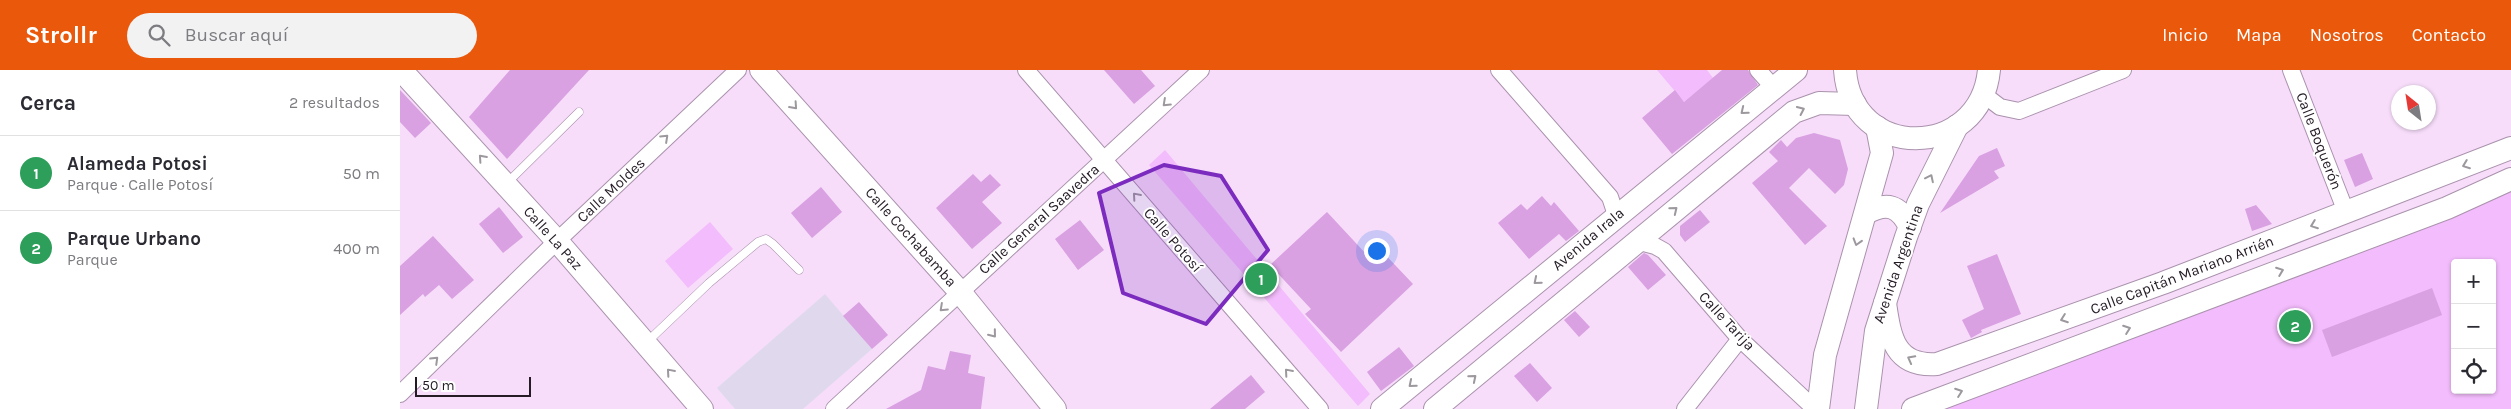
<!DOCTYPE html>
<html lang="es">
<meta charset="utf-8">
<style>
:root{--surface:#fff;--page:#f2f2f3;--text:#2b2b33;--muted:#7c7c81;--line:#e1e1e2;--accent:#ea580c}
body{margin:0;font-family:Karla,sans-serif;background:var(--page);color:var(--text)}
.controls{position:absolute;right:15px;bottom:15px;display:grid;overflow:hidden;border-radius:5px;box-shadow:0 1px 4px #0004}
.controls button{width:45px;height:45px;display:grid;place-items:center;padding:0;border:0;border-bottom:1px solid var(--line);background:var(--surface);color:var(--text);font:25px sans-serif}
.compass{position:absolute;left:1991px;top:15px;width:45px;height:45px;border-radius:50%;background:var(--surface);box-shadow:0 1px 4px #0004;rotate:330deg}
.scale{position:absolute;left:15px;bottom:12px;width:116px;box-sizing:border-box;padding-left:5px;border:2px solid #241b25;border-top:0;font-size:14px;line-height:18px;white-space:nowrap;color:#241b25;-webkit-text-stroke:4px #fff;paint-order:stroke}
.you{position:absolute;left:976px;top:180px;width:18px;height:18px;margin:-12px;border:4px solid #fff;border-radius:50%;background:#1a73e8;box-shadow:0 0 0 8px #1a73e833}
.badge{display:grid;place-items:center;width:32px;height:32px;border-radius:50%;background:var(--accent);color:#fff;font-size:16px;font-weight:700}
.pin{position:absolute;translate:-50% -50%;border:2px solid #fff;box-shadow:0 1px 5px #0006}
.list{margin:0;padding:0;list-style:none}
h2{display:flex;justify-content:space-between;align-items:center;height:65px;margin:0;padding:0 20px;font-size:21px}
h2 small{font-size:16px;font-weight:400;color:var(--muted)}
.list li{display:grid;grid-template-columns:32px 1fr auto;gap:15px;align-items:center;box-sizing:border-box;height:75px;padding:0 20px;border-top:1px solid var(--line)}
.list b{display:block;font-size:19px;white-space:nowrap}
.list p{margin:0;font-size:16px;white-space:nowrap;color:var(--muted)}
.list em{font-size:16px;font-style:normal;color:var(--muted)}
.icon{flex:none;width:28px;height:28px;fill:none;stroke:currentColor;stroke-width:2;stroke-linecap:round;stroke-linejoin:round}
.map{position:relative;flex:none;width:2111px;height:339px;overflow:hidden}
header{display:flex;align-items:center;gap:30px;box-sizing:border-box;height:70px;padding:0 25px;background:var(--accent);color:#fff}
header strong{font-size:24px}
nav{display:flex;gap:28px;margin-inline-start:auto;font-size:18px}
.search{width:350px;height:45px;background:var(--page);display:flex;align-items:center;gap:12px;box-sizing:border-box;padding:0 18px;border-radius:28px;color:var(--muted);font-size:19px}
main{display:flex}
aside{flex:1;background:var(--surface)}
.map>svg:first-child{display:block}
</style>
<header>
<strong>Strollr</strong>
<div class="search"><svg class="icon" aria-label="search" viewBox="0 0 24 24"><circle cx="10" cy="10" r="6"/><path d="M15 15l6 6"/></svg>Buscar aquí</div>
<nav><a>Inicio</a><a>Mapa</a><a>Nosotros</a><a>Contacto</a></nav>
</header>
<main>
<aside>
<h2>Cerca<small>2 resultados</small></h2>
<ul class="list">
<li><span class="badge" style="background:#2e9e5b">1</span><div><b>Alameda Potosi</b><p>Parque · Calle Potosí</p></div><em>50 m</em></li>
<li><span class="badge" style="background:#2e9e5b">2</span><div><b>Parque Urbano</b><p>Parque</p></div><em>400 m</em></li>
</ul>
</aside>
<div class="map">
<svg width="2111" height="339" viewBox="0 0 2111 339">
<rect width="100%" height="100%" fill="#f7ddfa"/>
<polygon fill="#e0d9ee" points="425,224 472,279 403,339 335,339 317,318"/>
<g fill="#f3bcfc" fill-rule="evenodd">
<polygon points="1257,0 1307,0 1313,8 1284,32"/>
<polygon points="765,80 970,324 958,336 749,95"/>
<path d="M2111 114V339H1513ZM2055 193H2092V320H2055Z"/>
<polygon points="310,152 333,179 288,218 265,191"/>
</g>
<g fill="#d9a0e2">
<polygon points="110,0 189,0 107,89 69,47"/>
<polygon points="704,0 741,0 755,16 734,34"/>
<polygon points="1322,0 1348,0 1358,15 1272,84 1242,48 1275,20 1284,32"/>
<polygon points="0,20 31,53 15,68 0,52"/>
<polygon points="1414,63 1440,70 1448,99 1444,115 1435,124 1409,98 1389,118 1427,156 1405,175 1352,113 1378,91 1369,82 1381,70 1387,77 1396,68"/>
<polygon points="1597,78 1605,96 1594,101 1599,108 1540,143 1579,86"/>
<polygon points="1962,83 1973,109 1955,117 1944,90"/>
<polygon points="573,104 581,112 590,104 601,115 582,132 602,153 572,179 536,138"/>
<polygon points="421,117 442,142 412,168 391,143"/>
<polygon points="1142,126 1151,136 1154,132 1179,161 1166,171 1159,164 1129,189 1098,153 1121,134 1127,140"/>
<polygon points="1856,135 1872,154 1852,161 1845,139"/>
<polygon points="99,137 123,167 103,183 79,154"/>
<polygon points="1300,140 1310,152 1285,172 1280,165 1280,156"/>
<polygon points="927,142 967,185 977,176 1013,214 941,282 905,244 911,239 870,195"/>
<polygon points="680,150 704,180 678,200 655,169"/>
<polygon points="33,166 74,210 52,229 39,215 25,227 23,224 0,245 0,196"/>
<polygon points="1244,183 1248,185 1266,205 1248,220 1228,197"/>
<polygon points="1597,184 1621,244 1581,260 1582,262 1571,268 1562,250 1584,239 1567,196"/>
<polygon points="2032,218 2042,245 1932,287 1922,260"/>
<polygon points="459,232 488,265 472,279 443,246"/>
<polygon points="1175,241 1190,257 1179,267 1164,250"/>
<polygon points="999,277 1014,296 981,321 967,302"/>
<polygon points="550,281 571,285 568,303 585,307 581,339 486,339 521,320 528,296 545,300"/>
<polygon points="1130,293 1152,318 1137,332 1114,306"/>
<polygon points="851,305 865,322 845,339 810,339"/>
</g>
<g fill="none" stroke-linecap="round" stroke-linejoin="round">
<g stroke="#aa92ad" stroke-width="9">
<g id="lane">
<polyline points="107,113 179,42"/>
<polyline points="247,272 309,213 358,172 366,169 373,174 399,200"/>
</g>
</g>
<g stroke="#aa92ad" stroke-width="18">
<g id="street">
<polyline points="626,0 920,339"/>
<polyline points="1099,0 1210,127 1216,145"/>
<polyline points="1358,0 1373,17"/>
<polyline points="1891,0 1946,142"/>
<polyline points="1583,24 1600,37 1619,41 1723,0"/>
<polyline points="1236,171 1255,176 1264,181 1340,269 1415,339"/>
<polyline points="0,324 157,171 338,0"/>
<polyline points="434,339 801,0"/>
<polyline points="1285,339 1340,269"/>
</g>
</g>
<g stroke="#aa92ad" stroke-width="24">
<g id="secondary">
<polyline points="1,0 157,171 302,339"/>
<polyline points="361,0 560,222 655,339"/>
<path d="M1445 0C1451 91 1580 91 1589 0"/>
<path d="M1466 143C1487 132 1499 135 1510 157"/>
<path d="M1485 233C1490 268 1495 297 1537 294L1763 213 2111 78"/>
<polyline points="982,339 1396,0"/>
<polyline points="1035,339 1394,42 1419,33 1455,34"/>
<polyline points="1418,339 1425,285 1482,83 1477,57"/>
<polyline points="1466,339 1476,261 1506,167 1518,134 1557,56"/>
<polyline points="1513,339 2047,138 2111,109"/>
</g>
</g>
<use href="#lane" stroke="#fff" stroke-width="8"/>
<use href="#street" stroke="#fff" stroke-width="16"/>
<use href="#secondary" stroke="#fff" stroke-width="22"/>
</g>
<defs><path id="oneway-chevron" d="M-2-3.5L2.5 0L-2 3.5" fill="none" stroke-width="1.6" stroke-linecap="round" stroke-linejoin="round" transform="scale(1.25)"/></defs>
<g stroke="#9c989d">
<use href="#oneway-chevron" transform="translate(766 33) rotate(137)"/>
<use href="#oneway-chevron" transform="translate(394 36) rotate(48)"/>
<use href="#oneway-chevron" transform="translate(1401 40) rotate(-25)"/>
<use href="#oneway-chevron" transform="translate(1344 41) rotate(141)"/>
<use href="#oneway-chevron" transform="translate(265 68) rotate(-43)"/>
<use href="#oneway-chevron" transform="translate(82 88) rotate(-132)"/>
<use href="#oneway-chevron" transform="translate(2066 95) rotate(159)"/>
<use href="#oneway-chevron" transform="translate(1530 108) rotate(-64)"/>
<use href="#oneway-chevron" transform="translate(736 126) rotate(-131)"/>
<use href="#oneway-chevron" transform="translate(1274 140) rotate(-39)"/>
<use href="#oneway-chevron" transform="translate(1914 155) rotate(159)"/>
<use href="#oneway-chevron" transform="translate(1457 172) rotate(107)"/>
<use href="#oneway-chevron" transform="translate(1880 201) rotate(-21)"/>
<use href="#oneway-chevron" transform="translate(1137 211) rotate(140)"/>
<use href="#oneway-chevron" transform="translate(543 238) rotate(137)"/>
<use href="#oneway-chevron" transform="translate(1664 249) rotate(160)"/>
<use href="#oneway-chevron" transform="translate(1727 259) rotate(-20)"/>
<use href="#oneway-chevron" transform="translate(593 264) rotate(51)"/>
<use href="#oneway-chevron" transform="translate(1511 289) rotate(-152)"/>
<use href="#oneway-chevron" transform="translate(35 290) rotate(-44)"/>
<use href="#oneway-chevron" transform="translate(270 302) rotate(-131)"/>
<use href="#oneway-chevron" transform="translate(888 302) rotate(-131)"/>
<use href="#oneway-chevron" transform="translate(1073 308) rotate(-40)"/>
<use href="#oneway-chevron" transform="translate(1012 314) rotate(140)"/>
<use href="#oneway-chevron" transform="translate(1559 322) rotate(-20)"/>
</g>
<path fill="#7b2cbf" fill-opacity="0.2" stroke="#7b2cbf" stroke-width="4" stroke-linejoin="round" d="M764 95 821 106 868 180 806 254 723 223 699 123Z"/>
<g text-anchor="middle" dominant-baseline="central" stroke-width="4" stroke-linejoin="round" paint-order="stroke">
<g font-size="15" fill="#241b25" stroke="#fff">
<text transform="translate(1919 71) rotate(69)">Calle Boquerón</text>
<text transform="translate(211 120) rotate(-43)">Calle Moldes</text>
<text transform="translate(639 149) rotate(-42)">Calle General Saavedra</text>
<text transform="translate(511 167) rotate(48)">Calle Cochabamba</text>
<text transform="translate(153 168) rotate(48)">Calle La Paz</text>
<text transform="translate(1188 169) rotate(-40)">Avenida Irala</text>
<text transform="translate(773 170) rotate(49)">Calle Potosí</text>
<text transform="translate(1498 194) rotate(-71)">Avenida Argentina</text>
<text transform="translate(1782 205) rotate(-21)">Calle Capitán Mariano Arrién</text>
<text transform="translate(1327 251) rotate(47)">Calle Tarija</text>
</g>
</g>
</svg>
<div class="controls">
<button>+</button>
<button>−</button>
<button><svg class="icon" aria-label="locate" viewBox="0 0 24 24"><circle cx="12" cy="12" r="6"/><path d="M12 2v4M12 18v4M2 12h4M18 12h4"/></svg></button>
</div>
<svg class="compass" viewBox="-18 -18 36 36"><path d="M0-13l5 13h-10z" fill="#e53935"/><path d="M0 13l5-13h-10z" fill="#7c7c81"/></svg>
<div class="scale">50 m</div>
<div class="you"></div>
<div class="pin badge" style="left:861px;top:209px;background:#2e9e5b">1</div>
<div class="pin badge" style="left:1895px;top:256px;background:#2e9e5b">2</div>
</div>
</main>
